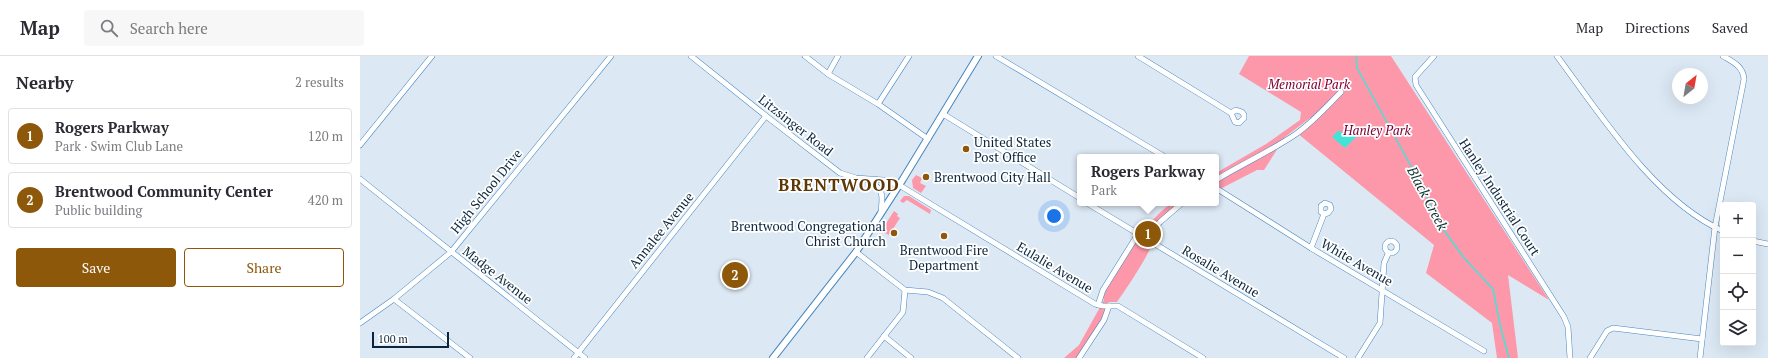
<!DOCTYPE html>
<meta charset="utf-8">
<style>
:root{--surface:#fff;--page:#f7f7f7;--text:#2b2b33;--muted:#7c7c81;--line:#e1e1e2;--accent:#8e580b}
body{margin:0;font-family:"PT Serif",serif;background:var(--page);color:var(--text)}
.controls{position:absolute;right:12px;bottom:12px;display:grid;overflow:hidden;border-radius:4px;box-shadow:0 4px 16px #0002}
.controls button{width:36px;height:36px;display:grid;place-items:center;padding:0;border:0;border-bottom:1px solid var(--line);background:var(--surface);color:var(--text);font:20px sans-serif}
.compass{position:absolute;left:1312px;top:12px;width:36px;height:36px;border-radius:50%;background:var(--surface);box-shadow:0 4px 16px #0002;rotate:31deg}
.scale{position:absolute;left:12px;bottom:10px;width:77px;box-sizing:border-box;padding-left:4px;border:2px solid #0a253c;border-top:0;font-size:11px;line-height:14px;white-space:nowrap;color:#0a253c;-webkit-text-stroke:3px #fff;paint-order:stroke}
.you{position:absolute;left:694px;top:160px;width:14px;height:14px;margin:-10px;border:3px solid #fff;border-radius:50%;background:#1a73e8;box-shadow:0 0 0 6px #1a73e833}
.badge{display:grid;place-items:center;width:26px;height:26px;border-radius:50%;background:var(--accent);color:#fff;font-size:13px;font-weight:700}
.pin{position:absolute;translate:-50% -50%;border:2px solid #fff;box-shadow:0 1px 4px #0006}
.popup{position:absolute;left:717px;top:98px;width:142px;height:52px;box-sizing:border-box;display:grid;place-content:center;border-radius:4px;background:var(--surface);filter:drop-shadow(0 1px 3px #0005);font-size:13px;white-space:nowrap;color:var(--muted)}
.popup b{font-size:15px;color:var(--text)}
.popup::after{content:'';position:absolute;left:50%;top:100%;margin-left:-8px;border:8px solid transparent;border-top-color:var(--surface)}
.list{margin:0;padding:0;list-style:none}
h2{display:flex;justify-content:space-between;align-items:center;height:52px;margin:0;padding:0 16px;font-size:17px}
h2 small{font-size:13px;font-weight:400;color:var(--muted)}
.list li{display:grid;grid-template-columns:26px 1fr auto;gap:12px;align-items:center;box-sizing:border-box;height:56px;margin:0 8px 8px;padding:0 8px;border:1px solid var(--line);border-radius:4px}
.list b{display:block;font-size:15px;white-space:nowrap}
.list p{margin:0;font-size:13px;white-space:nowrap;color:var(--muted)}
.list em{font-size:13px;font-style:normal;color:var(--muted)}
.actions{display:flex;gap:8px;padding:12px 16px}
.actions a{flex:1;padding:9px 0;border:1px solid var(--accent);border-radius:4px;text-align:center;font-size:14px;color:var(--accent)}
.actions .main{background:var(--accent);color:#fff}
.icon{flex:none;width:22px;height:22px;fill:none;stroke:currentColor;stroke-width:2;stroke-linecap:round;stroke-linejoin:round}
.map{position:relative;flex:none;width:1408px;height:302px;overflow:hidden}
header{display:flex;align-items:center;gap:24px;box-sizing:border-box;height:56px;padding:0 20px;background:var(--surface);border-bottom:1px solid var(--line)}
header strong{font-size:19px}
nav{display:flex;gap:22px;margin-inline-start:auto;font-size:14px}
.search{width:280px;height:36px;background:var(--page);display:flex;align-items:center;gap:10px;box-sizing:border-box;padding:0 14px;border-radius:4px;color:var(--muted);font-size:15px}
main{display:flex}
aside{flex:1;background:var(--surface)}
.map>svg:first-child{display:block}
</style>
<header>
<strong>Map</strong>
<div class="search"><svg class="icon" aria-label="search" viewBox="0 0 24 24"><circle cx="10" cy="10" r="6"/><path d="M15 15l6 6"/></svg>Search here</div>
<nav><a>Map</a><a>Directions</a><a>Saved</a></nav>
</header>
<main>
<aside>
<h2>Nearby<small>2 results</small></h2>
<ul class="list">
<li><span class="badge">1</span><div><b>Rogers Parkway</b><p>Park · Swim Club Lane</p></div><em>120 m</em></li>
<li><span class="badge">2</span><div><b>Brentwood Community Center</b><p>Public building</p></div><em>420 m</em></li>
</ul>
<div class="actions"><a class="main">Save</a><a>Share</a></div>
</aside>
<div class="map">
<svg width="1408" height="302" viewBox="0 0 1408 302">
<rect width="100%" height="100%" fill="#dce9f5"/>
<g fill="#fd97aa">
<polygon points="889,0 1031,0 1189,244 1148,219 1158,302 1137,302 1132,267 1066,217 1074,189 937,77 953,63 950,62 925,81 904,114 897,114 862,132 856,130 856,117 906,88 940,64 941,56 879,18"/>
<polygon points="556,119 562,122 560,127 566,130 561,137 553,132 552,124"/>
<polygon points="544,140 549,140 571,154 570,158 547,144 543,147 540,145"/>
<path d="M812 147H825L812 157 795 175C797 189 766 233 757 246H749L740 267 716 302H704L719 289 744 244 742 240 744 236C762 207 784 166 812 147Z"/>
<polygon points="534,155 538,158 537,160 540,162 529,179 521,175"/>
</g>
<polygon fill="#42e4d8" points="979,74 984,79 990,76 996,81 985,92 972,81"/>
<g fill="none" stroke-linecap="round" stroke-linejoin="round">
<polyline stroke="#42e4d8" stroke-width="1.5" points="996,0 997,12 1063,132 1078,166 1104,202 1133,233 1141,273 1149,302"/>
<g stroke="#4786bf" stroke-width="6">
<g id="minor">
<polyline points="331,0 406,60 480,117 496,122 523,124 539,129 735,248 743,250 758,250 843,302"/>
<polyline points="445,0 468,18 518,48 568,83"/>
<polyline points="636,0 805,101"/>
<polyline points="778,0 871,57 875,66 879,67 884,62 884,59 882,56 876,54 871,57"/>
<polyline points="1074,0 1055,21 1056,29 1204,261 1208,271 1210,302"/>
<path d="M1197 0C1240 58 1295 145 1363 175"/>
<polyline points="468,18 478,0"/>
<polyline points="518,48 549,0"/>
<polyline points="583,58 720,142"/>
<polyline points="0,89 72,0"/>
<polyline points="0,123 225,302"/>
<path d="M507 124C524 133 523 138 521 156"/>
<path d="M856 124C882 108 911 95 936 78 953 66 967 50 981 36"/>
<polyline points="859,134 951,192 1124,295"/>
<polyline points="727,147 984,302"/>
<polyline points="786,183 800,166 822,147"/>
<circle cx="1031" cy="191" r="6"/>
<polyline points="1393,185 1408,188"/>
<polyline points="951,192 964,158 961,156 961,150 965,147 970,149 971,153 968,157 964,158"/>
<polyline points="496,196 545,234 568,236 583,242 658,302"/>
<polyline points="34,243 110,302"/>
<polyline points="738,249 743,234 778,178"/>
<polyline points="0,267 34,243 91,196 251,0"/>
<polyline points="524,280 551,302"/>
<polyline points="214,302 406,60"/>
<polyline points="507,302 543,256 545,234"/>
<polyline points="719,302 744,264 749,250"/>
<polyline points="998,302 1020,267 1024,207 1028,198"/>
<polyline points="1230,302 1247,275 1253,272 1342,283"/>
<path d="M1340 302 1355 171 1384 23C1383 10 1373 6 1363 0"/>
</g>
</g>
<g stroke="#4786bf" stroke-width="8">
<polyline id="major" points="413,302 496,196 543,123 618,0"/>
</g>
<use href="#minor" stroke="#fff" stroke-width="5"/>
<use href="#major" stroke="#fff" stroke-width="6"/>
</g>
<g fill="#8e580b" stroke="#fff" stroke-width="1.5">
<circle cx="606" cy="93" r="4"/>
<circle cx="566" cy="121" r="4"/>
<circle cx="534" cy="177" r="4"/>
<circle cx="584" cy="180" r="4"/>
</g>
<g text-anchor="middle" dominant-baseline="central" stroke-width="3.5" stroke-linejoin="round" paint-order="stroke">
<g font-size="13" font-style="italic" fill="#800034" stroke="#fff">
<text x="949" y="28">Memorial Park</text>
<text x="1017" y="74">Hanley Park</text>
</g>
<g font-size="13" fill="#0a253c" stroke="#fff">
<text transform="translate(436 69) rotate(38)">Litzsinger Road</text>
<text transform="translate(126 135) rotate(-51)">High School Drive</text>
<text transform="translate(1140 141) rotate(57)">Hanley Industrial Court</text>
<text transform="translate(301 174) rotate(-51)">Annalee Avenue</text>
<text transform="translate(997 206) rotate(30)">White Avenue</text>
<text transform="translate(695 211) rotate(31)">Eulalie Avenue</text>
<text transform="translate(861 215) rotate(31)">Rosalie Avenue</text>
<text transform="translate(138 219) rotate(38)">Madge Avenue</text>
</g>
<g font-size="13" fill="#0a253c" stroke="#fff" text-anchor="start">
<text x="614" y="86">United States<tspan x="614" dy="15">Post Office</tspan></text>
<text x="574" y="121">Brentwood City Hall</text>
<text x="526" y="170" text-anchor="end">Brentwood Congregational<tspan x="526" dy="15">Christ Church</tspan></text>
<text x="584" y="194" text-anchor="middle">Brentwood Fire<tspan x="584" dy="15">Department</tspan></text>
</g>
<g font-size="14" font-style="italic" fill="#10312e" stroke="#fff">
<text transform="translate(1068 142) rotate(62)">Black Creek</text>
</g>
<g font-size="17" font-weight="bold" letter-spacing="1" fill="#5d3804" stroke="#fff">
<text x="479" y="128">BRENTWOOD</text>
</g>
</g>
</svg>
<div class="controls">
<button>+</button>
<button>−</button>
<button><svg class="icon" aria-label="locate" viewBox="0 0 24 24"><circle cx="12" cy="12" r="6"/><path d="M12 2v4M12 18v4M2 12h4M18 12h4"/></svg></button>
<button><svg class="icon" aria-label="layers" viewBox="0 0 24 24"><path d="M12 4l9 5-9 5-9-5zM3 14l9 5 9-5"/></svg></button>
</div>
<svg class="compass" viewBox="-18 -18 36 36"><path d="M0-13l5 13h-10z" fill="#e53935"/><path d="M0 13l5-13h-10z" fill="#7c7c81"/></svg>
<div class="scale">100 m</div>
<div class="you"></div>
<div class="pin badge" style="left:788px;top:178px">1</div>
<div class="popup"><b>Rogers Parkway</b>Park</div>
<div class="pin badge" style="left:375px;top:219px">2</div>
</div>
</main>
